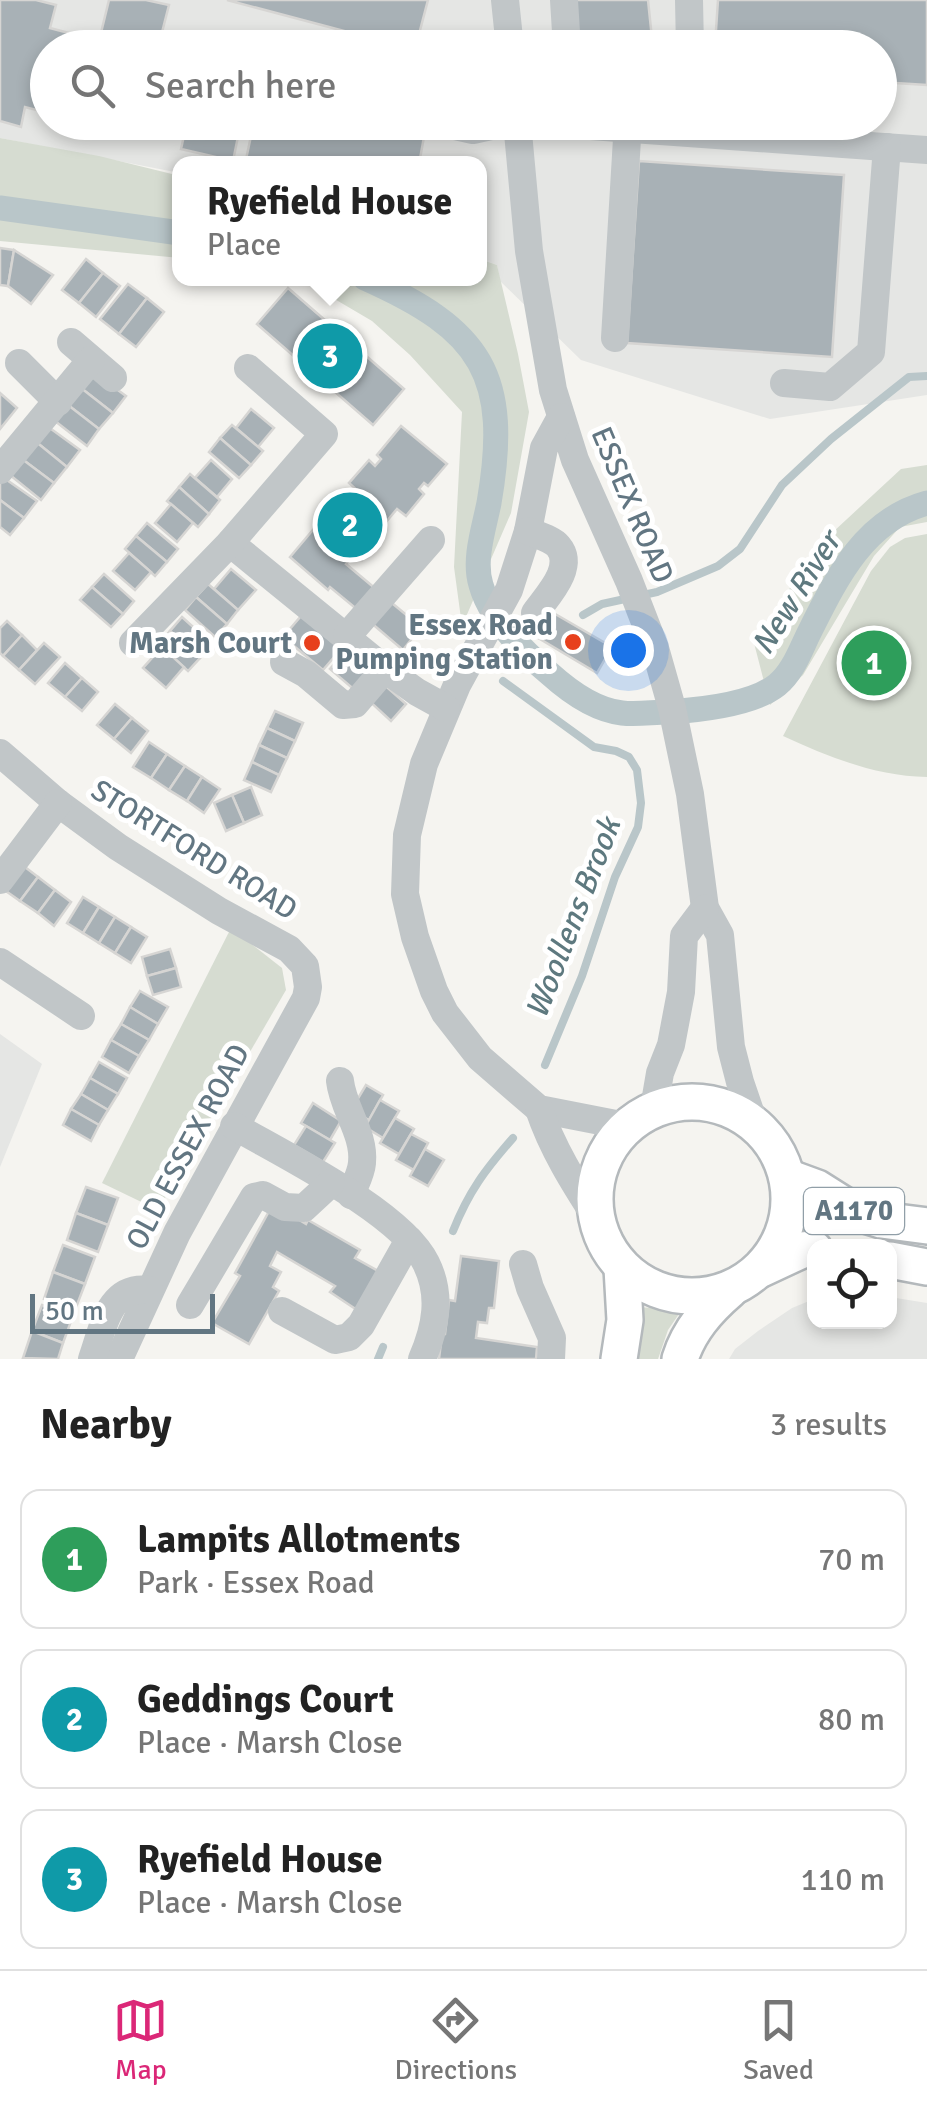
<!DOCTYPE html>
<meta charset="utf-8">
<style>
:root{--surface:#fff;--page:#f2f2f2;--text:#222;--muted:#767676;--line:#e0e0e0;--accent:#db2777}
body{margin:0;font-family:Signika,sans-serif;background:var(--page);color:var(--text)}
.controls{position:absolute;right:30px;bottom:30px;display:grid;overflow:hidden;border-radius:20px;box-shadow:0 5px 15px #0003}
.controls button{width:90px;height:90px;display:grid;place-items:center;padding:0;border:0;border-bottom:2px solid var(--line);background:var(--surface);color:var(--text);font:50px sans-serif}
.scale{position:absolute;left:30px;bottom:25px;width:185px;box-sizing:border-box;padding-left:10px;border:5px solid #627682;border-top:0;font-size:28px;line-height:35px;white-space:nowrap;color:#627682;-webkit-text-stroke:8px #fff;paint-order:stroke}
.you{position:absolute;left:628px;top:650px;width:35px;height:35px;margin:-25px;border:8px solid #fff;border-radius:50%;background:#1a73e8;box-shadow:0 0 0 15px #1a73e833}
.badge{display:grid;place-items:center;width:65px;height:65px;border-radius:50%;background:var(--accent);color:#fff;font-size:32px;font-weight:700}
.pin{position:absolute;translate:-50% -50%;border:5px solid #fff;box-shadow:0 2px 10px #0006}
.popup{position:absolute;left:172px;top:156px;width:315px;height:130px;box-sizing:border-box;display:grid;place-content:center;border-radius:20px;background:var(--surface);filter:drop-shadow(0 2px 8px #0005);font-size:32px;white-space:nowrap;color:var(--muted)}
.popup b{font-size:38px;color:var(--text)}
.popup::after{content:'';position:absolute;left:50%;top:100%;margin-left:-20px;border:20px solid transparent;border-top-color:var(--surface)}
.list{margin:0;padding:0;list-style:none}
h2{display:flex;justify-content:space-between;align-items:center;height:130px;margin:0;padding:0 40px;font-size:42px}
h2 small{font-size:32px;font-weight:400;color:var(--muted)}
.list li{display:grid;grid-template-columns:65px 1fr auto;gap:30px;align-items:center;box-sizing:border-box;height:140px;margin:0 20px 20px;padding:0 20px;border:2px solid var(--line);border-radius:20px}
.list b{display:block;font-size:38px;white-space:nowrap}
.list p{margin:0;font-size:32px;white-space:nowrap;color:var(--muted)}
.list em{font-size:32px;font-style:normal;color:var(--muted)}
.icon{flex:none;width:55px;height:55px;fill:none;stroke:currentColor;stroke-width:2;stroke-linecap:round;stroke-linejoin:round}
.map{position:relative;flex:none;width:927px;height:1359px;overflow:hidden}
.search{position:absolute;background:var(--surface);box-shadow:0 5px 15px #0003;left:30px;right:30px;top:30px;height:110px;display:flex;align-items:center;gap:25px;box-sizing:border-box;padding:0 35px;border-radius:55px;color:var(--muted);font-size:38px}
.sheet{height:610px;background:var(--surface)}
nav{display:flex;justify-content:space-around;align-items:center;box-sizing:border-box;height:140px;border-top:2px solid var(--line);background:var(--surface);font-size:28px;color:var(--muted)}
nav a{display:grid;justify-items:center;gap:5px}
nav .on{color:var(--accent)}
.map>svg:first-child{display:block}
</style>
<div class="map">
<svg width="927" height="1359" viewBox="0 0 927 1359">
<rect width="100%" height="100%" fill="#f5f4f0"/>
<g fill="#e5e6e4" fill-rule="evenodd">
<path d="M0 0H927V395L770 419 581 360 500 281 497 265 480 259V164H180V173L0 138ZM48 48H880V122H48Z"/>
<polygon points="0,1034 42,1064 0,1167"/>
<polygon points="890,1297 927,1303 927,1359 729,1359 735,1349 758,1331 792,1308 814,1299 814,1322 890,1322"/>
</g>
<g fill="#d6dcd1">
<polygon points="0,138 99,156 180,176 180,258 0,241"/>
<polygon points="480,259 497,265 518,354 529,412 511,513 462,626 454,567 462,412 410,355 372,321 304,281 295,279 480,278"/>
<polygon points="927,465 927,522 900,527 874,556 803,675 770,705 754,643 799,574 833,532 901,469"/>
<path d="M927 534V777C875 776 829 757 783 736L871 571 890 547 905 538Z"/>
<polygon points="231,928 282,968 286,990 158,1210 102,1183"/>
<polygon points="640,1307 681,1311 668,1330 658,1359 632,1359"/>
</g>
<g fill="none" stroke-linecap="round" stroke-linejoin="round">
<g stroke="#b9c6c9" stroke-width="8">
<polyline points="583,615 602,604 657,592 718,566 740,549 782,485 831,439 909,377 927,376"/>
<polyline points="503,681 594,747 616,751 629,757 637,770 641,803 638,827 615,877 582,976 545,1065"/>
<path d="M453 1231C469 1191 485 1170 513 1138"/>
<polyline points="378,1359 383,1347"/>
</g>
<g stroke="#b9c6c9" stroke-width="25">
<polyline points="0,208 180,233"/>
<path d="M365 278C482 330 511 375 489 503 484 528 473 560 481 585 490 618 524 652 550 674 570 692 595 710 622 713 637 715 653 712 668 712 699 710 752 705 777 685 793 672 800 651 809 633 836 579 864 520 927 503"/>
</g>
</g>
<g fill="#a8b1b6" stroke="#d6d5d3" stroke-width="2.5">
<polygon points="0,0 36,0 56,5 50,28 99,41 109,0 146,0 169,5 158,48 48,48 48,113 25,107 21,127 0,121"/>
<polygon points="227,0 428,0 418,38 396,32 393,44"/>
<polygon points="574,0 648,0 653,48 579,48"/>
<polygon points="718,0 927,0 927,85 880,82 880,48 727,48 715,45"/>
<polygon points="82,122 137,122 133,136"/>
<polygon points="187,122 241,122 233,161 181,149"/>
<polygon points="254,122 312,122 354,132 356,122 360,122 424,137 419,164 245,164"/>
<polygon points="639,161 844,175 832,357 627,343"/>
<polygon points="0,248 14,250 8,286 0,285"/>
<polygon points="14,250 53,275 31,304 8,286"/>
<polygon points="86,259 103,273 79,303 62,290"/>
<polygon points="103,273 120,286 96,317 79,303"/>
<polygon points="128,284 147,298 119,334 100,319"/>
<polygon points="288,288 404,389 373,425 257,324"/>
<polygon points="147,298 164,312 136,347 119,334"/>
<polygon points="93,372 126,396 113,413 81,388"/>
<polygon points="81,388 113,413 99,429 68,405"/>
<polygon points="0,393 17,408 0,429"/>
<polygon points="68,405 99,429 87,446 55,421"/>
<polygon points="251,409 274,428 258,447 236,428"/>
<polygon points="232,425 263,451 251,465 220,438"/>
<polygon points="47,426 80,450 67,467 35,441"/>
<polygon points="401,426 447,464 428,486 424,483 419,489 424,494 406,516 397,509 375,535 380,539 362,560 355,553 346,564 377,590 359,611 330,587 328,590 290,557 333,506 340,512 358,491 349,483 369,460 375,466 381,459 377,455"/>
<polygon points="220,438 251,465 239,478 209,452"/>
<polygon points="35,441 67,467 54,483 22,459"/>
<polygon points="22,459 54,483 41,500 10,475"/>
<polygon points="211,460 232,479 217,497 195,478"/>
<polygon points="190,474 220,500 209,514 179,487"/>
<polygon points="4,478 37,501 24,518 0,500 0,482"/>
<polygon points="179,487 209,514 198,527 167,501"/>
<polygon points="0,500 24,518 10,535 0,527"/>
<polygon points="171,504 193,523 177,542 155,523"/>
<polygon points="147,523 178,549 167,562 136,536"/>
<polygon points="136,536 167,562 155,576 125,549"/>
<polygon points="129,553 151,572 135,590 113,571"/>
<polygon points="231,569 256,590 238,610 214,589"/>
<polygon points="104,574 134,601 123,614 92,587"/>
<polygon points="208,584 238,610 227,624 196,597"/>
<polygon points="92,587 123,614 111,627 80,600"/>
<polygon points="196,597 227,624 215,637 185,610"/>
<polygon points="387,599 421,627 403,650 369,621"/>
<polygon points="550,611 612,647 597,673 535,636"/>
<polygon points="301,616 341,649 323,670 283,637"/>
<polygon points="182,617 212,644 200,658 170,631"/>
<polygon points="7,621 22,635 3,656 0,653 0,628"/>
<polygon points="170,631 200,658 188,671 158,644"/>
<polygon points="22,635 37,650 19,670 3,656"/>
<polygon points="44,643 60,657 35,684 19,670"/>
<polygon points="162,647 184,667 166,688 143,668"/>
<polygon points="346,651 373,674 357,692 330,669"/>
<polygon points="65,663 82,678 65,697 48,683"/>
<polygon points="82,678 98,692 82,711 65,697"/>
<polygon points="380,681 406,704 391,721 366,698"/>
<polygon points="115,704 132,718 114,739 97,725"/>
<polygon points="275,711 303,723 295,741 267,728"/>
<polygon points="132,718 148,731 131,753 114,739"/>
<polygon points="267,728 295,741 287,758 259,745"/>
<polygon points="149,742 167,754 151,778 133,767"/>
<polygon points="259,745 287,758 279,775 252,762"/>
<polygon points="167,754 185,766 169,790 151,778"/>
<polygon points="252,762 279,775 271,792 244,780"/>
<polygon points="185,766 202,777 187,801 169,790"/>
<polygon points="202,777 220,789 204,813 187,801"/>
<polygon points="251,787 262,815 244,823 232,795"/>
<polygon points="232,795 244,823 226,831 214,803"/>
<polygon points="21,864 38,877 20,901 3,889"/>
<polygon points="38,877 55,890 38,913 20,901"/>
<polygon points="55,890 71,902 54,926 38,913"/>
<polygon points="83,897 99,907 83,933 67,923"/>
<polygon points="99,907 115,917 99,943 83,933"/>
<polygon points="115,917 131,927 115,953 99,943"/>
<polygon points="131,927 147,937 131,963 115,953"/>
<polygon points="170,949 176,968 147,976 142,957"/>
<polygon points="176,968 181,987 153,995 147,976"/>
<polygon points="140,991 168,1007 158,1024 130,1007"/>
<polygon points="130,1007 158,1024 149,1040 121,1024"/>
<polygon points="121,1024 149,1040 139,1056 111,1040"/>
<polygon points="111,1040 139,1056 129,1073 102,1057"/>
<polygon points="99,1062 127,1078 118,1094 90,1078"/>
<polygon points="90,1078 118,1094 108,1110 81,1094"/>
<polygon points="366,1085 383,1095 369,1120 351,1110"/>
<polygon points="81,1094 108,1110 99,1125 71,1109"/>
<polygon points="380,1100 399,1111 383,1138 365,1127"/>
<polygon points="313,1103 341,1121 330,1140 301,1123"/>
<polygon points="71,1109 99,1125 91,1141 63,1125"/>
<polygon points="395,1118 414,1129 399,1154 380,1143"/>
<polygon points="306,1126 335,1143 323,1162 294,1145"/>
<polygon points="411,1134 428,1143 414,1170 396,1160"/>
<polygon points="425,1149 444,1160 428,1186 410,1176"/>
<polygon points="86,1187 118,1198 108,1225 76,1213"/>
<polygon points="273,1204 306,1224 308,1220 360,1250 355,1258 380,1272 357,1310 330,1292 335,1286 277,1252 270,1266 281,1272 273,1287 279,1291 249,1344 212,1323 240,1276 235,1273"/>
<polygon points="76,1213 108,1225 98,1252 67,1240"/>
<polygon points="63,1245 95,1257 85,1284 53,1272"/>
<polygon points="461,1256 499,1261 494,1308 489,1308 487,1323 478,1322 476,1338 537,1347 536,1359 439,1359 442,1334 445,1334 449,1300 455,1301"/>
<polygon points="53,1272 85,1284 75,1310 44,1299"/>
<polygon points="42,1305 73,1316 63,1343 32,1331"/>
<polygon points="32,1331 63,1343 58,1359 23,1358"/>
</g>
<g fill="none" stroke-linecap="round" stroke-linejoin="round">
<g stroke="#b4b9bc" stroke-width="40">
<g id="major">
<circle cx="692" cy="1199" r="97"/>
<polyline points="787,1177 817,1188 855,1212 881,1220 927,1226"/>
<polyline points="890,1260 927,1267"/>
<polyline points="761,1269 802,1250 814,1249"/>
<polyline points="619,1359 625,1320 622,1268"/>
<path d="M680 1359C689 1330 708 1309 730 1290"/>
</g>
</g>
<g stroke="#c1c6c8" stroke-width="28">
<polyline points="505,0 510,48"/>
<polyline points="564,0 567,48"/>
<polyline points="689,0 690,48"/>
<polyline points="437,122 473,130 510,122"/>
<polyline points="517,122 529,251 553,390 575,460 629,581 655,648 672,708 690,794 705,908 720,935 731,1047 740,1082 754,1123"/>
<polyline points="535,122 927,150"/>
<polyline points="615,338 628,122"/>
<polyline points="71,342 113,378"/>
<polyline points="19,363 58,402"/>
<polyline points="784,383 830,387 871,352 887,147"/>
<polyline points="561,417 544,448 528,531 509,590 457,685 424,764 407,835 405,894 415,937 434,991 445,1013 480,1058 539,1109 626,1126"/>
<polyline points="0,470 91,360"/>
<path d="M528 531C537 535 552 539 558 546 576 567 547 596 535 613"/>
<polyline points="230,543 385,669 417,692 446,708"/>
<polyline points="347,636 431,540"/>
<polyline points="133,643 230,543 324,434 248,368"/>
<polyline points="284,662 306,674 343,705 355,704 385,669"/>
<polyline points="0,753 58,803 118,847 219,911 289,949 305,966 308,987 306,998 177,1233 119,1359"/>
<polyline points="0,880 58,803"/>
<polyline points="0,962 81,1016"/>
<path d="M340 1081C343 1109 365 1134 362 1163 361 1174 355 1184 351 1195"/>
<polyline points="654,1108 660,1073 671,1045 681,992 684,936 705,908"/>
<path d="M539 1109C552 1148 574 1183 596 1217"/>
<path d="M234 1126C284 1155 402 1213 426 1263 442 1295 436 1327 422 1359"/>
<polyline points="523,1264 530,1288 552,1338 551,1359"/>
<polyline points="190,1305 254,1197 263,1195 285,1207 304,1208 331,1183"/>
<polyline points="282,1311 335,1340 349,1337 361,1325 409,1240"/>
<path d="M92 1359C103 1329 108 1285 149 1290"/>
</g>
<use href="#major" stroke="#fff" stroke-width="35"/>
</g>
<g fill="#e7401d" stroke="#fff" stroke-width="4">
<circle cx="573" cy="642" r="10"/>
<circle cx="312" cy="643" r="10"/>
</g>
<g text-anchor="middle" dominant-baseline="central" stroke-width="10" stroke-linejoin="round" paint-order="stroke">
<rect fill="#fff" stroke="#919fa8" stroke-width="2.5" x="804" y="1188" width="100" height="46" rx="8"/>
<g font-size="28" font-weight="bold" fill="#627682">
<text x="854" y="1211">A1170</text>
</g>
<g font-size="30" fill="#627682" stroke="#fff">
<text transform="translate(632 505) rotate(67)">ESSEX ROAD</text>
<text transform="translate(194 850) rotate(32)">STORTFORD ROAD</text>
<text transform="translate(188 1147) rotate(-62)">OLD ESSEX ROAD</text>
</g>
<g font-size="30" font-weight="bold" fill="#627682" stroke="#fff" text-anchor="end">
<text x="553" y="625">Essex Road<tspan x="553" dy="34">Pumping Station</tspan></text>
<text x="292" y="643">Marsh Court</text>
</g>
<g font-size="32" font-style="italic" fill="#5e797f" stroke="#fff">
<text transform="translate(796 593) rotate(-58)">New River</text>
<text transform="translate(573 918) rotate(-69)">Woollens Brook</text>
</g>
</g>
</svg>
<div class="controls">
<button><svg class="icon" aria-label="locate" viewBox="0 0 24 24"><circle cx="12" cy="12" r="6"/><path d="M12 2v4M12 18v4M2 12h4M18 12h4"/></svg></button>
</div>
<div class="scale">50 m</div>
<div class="you"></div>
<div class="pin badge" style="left:874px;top:663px;background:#2e9e5b">1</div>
<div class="pin badge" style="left:350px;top:525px;background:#0f9aa8">2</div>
<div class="pin badge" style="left:330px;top:356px;background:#0f9aa8">3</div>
<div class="popup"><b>Ryefield House</b>Place</div>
<div class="search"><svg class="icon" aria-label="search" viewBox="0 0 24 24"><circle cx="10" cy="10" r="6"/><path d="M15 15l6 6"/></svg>Search here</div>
</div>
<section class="sheet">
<h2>Nearby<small>3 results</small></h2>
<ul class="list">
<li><span class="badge" style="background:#2e9e5b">1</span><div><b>Lampits Allotments</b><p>Park · Essex Road</p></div><em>70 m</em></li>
<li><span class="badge" style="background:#0f9aa8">2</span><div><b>Geddings Court</b><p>Place · Marsh Close</p></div><em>80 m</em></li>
<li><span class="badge" style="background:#0f9aa8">3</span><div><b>Ryefield House</b><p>Place · Marsh Close</p></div><em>110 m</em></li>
</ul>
</section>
<nav>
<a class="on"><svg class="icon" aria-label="map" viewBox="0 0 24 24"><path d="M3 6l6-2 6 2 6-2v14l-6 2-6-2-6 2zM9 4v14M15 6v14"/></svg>Map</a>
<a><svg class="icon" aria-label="directions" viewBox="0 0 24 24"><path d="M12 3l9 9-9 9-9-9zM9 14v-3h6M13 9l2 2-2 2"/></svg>Directions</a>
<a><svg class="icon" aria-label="saved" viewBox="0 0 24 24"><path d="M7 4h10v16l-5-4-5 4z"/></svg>Saved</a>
</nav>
